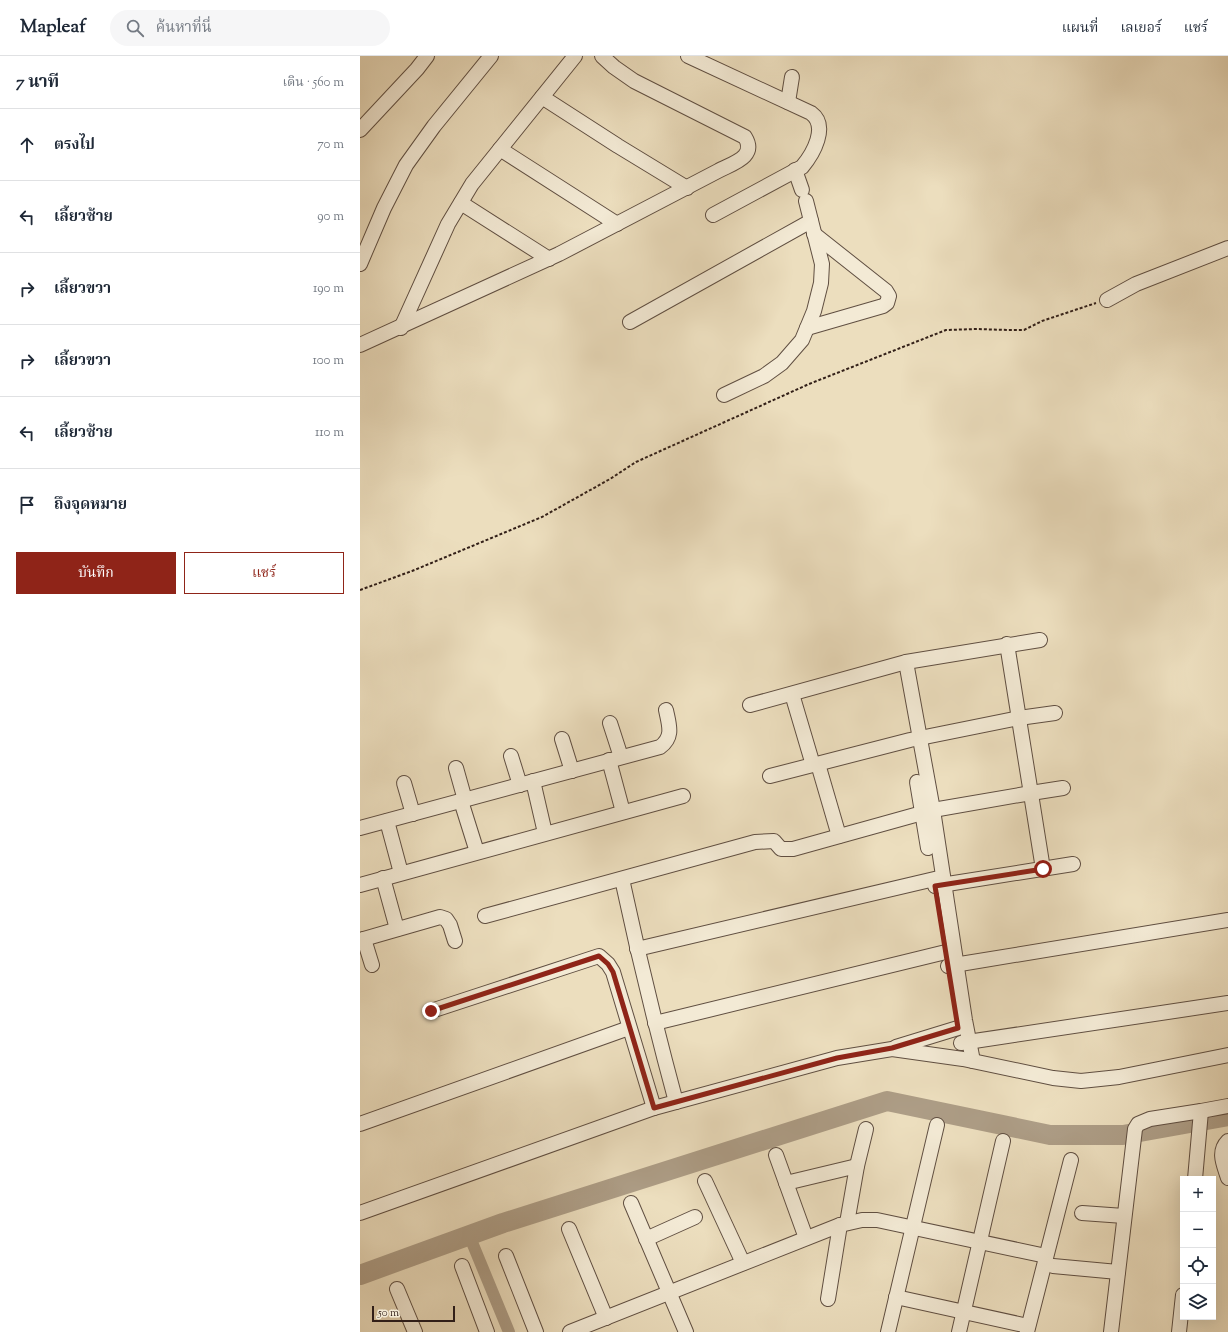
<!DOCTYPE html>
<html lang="th">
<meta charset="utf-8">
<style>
:root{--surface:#fff;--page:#f6f6f7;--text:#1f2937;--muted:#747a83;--line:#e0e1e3;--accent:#8f2418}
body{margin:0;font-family:"Sorts Mill Goudy","Noto Serif Thai",serif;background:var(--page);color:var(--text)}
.controls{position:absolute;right:12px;bottom:12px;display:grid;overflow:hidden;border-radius:0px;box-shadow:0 4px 16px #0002}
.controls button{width:36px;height:36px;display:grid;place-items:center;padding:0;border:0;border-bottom:1px solid var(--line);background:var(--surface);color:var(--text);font:20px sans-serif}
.scale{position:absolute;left:12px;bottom:10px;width:83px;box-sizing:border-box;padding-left:4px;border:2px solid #321f18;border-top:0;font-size:11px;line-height:14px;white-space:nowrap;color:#321f18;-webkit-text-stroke:3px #f3ead5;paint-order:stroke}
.stop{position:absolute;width:12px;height:12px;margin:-9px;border:3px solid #8f2418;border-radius:50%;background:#fff}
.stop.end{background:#8f2418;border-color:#fff;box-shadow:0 1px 4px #0008}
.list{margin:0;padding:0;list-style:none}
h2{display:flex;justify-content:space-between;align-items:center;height:52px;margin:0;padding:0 16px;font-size:17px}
h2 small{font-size:13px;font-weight:400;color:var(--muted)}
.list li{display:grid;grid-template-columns:26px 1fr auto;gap:12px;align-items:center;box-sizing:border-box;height:72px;padding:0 16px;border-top:1px solid var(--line)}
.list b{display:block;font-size:15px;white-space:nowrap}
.list em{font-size:13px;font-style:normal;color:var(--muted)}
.actions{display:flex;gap:8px;padding:12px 16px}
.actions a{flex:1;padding:9px 0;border:1px solid var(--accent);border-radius:0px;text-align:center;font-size:14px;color:var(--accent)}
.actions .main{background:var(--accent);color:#fff}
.icon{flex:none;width:22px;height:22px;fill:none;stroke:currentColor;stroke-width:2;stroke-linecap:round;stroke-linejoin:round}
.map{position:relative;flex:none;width:868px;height:1276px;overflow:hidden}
header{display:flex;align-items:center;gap:24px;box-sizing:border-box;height:56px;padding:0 20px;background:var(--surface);border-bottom:1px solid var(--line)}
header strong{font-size:19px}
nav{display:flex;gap:22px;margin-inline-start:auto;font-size:14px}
.search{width:280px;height:36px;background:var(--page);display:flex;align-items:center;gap:10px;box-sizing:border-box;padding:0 14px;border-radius:22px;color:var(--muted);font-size:15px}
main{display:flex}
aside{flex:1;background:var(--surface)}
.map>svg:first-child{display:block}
</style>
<header>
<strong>Mapleaf</strong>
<div class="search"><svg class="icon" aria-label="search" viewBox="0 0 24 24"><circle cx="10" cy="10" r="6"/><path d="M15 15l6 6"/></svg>ค้นหาที่นี่</div>
<nav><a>แผนที่</a><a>เลเยอร์</a><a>แชร์</a></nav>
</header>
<main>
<aside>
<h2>7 นาที<small>เดิน · 560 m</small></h2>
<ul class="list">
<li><svg class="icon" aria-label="ahead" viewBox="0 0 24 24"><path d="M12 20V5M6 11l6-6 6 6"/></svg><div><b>ตรงไป</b></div><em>70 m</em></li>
<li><svg class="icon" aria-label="left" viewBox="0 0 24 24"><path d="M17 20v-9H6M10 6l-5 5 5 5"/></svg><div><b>เลี้ยวซ้าย</b></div><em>90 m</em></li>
<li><svg class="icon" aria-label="right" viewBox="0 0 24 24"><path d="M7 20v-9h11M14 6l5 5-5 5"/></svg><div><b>เลี้ยวขวา</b></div><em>190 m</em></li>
<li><svg class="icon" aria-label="right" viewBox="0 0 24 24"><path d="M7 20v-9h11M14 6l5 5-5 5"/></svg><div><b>เลี้ยวขวา</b></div><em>100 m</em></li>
<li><svg class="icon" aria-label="left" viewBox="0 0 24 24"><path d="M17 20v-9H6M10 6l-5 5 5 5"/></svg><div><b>เลี้ยวซ้าย</b></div><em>110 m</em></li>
<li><svg class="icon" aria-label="arrive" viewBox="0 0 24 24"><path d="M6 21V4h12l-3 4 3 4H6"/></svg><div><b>ถึงจุดหมาย</b></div></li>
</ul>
<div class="actions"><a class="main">บันทึก</a><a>แชร์</a></div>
</aside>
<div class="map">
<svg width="868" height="1276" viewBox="0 0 868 1276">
<rect width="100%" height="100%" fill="#ecdebe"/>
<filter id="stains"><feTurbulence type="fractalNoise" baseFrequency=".005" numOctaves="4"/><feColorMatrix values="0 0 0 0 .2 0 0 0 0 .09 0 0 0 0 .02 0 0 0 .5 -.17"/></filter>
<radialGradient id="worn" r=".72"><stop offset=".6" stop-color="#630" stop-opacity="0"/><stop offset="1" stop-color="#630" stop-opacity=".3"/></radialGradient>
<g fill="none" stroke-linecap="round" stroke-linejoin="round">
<polyline stroke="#ad9d86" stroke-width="12" points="109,1179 149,1276"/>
<polyline stroke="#ad9d86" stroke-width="20" points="0,1219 143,1167 527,1045 690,1079 763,1079 868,1060"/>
<g stroke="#604f42" stroke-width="16">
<g id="minor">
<path d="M328 0 451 57C469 70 453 98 442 111L353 159"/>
<polyline points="182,41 258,90 327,132"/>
<polyline points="428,46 432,21"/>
<polyline points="0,74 57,13 67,0"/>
<polyline points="140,93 257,168"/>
<polyline points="435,114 442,134"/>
<polyline points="101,147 189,203"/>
<polyline points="0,208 24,152 46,109 74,70 131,0"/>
<polyline points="747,244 776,228 868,192"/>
<polyline points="270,266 451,165"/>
<polyline points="41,272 88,168 112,128 215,0"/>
<polyline points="447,272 523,250 527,247 529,240 526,235 454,178"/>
<path d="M0 289 199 198 358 115C373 107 397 101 385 81L274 25 254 11 242 0"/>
<polyline points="364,339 404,320 422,307 442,284 454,255 461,227 462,208 446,145"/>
<polyline points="647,588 683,813"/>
<polyline points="546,606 573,754 605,964 613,1005"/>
<polyline points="432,638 453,709"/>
<polyline points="390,649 546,606 680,584"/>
<polyline points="250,667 261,701"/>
<polyline points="202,683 212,715"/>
<polyline points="151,700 160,729"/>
<polyline points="249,704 263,756"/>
<polyline points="458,708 479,780"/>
<polyline points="96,712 105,744"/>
<polyline points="410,720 550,684 659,662 695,657"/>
<polyline points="173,725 185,777"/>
<polyline points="557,726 568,792"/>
<polyline points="44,727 53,758"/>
<polyline points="101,745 117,796"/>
<polyline points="27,765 41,817"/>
<path d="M0 772 300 691C314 681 309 669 306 654"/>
<polyline points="23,822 37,873"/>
<path d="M262 823C278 898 296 972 316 1046"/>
<polyline points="0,829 323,740"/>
<polyline points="575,830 713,808"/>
<polyline points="125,860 395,786 414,785 421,793 433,793 573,754 671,737 703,732"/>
<polyline points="4,883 12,909"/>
<polyline points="0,884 80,861 86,863 90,869 95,885"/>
<polyline points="277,893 583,821"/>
<polyline points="588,910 868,864"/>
<polyline points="71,955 239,900 248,908 253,916 294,1052"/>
<polyline points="295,967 594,894"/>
<polyline points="601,987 868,947"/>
<polyline points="536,991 598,972"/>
<polyline points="0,1068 269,972"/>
<path d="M868 1085C857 1096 864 1109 868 1122"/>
<polyline points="416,1099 446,1182"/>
<polyline points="835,1123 841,1055"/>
<polyline points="345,1125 383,1207"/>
<polyline points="426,1127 497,1110"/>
<polyline points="271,1147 326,1276"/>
<polyline points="0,1157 294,1052 477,1002 532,993 603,1003 693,1022 721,1025 759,1021 868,999"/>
<polyline points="722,1157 764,1160"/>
<polyline points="487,1167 497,1110 506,1073"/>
<polyline points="209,1173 246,1262"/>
<polyline points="286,1183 335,1161"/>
<polyline points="146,1200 176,1276"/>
<polyline points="102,1210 127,1276"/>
<polyline points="693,1210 758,1216"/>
<polyline points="37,1233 55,1276"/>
<polyline points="536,1241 668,1270"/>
<polyline points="468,1243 480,1169"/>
<polyline points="210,1276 480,1169 502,1164 517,1164 686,1200"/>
<polyline points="528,1276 577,1069"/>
<polyline points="599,1276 643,1085"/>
<polyline points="667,1276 711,1104"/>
<polyline points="751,1276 775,1073 778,1068 790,1063 841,1055 868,1050"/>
<polyline points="819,1276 823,1239"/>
</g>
</g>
<polyline stroke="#321f18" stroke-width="2" stroke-dasharray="3 2" stroke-linecap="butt" points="0,534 52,515 182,461 250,423 276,406 449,328 586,274 617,273 648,274 664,274 682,265 736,247"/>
<use href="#minor" stroke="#f3ead5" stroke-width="14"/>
</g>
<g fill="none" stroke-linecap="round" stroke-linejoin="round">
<polyline stroke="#8f2418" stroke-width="5" points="71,955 239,900 248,908 253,916 294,1052 477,1002 532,992 598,972 575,830 683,813"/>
</g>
<rect width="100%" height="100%" filter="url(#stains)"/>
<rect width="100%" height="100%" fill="url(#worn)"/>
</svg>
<div class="controls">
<button>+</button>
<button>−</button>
<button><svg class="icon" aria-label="locate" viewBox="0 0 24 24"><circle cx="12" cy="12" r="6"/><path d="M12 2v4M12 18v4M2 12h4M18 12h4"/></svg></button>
<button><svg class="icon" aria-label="layers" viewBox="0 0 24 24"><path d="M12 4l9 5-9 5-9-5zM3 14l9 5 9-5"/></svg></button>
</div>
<div class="scale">50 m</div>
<div class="stop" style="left:683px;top:813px"></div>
<div class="stop end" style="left:71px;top:955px"></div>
</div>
</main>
